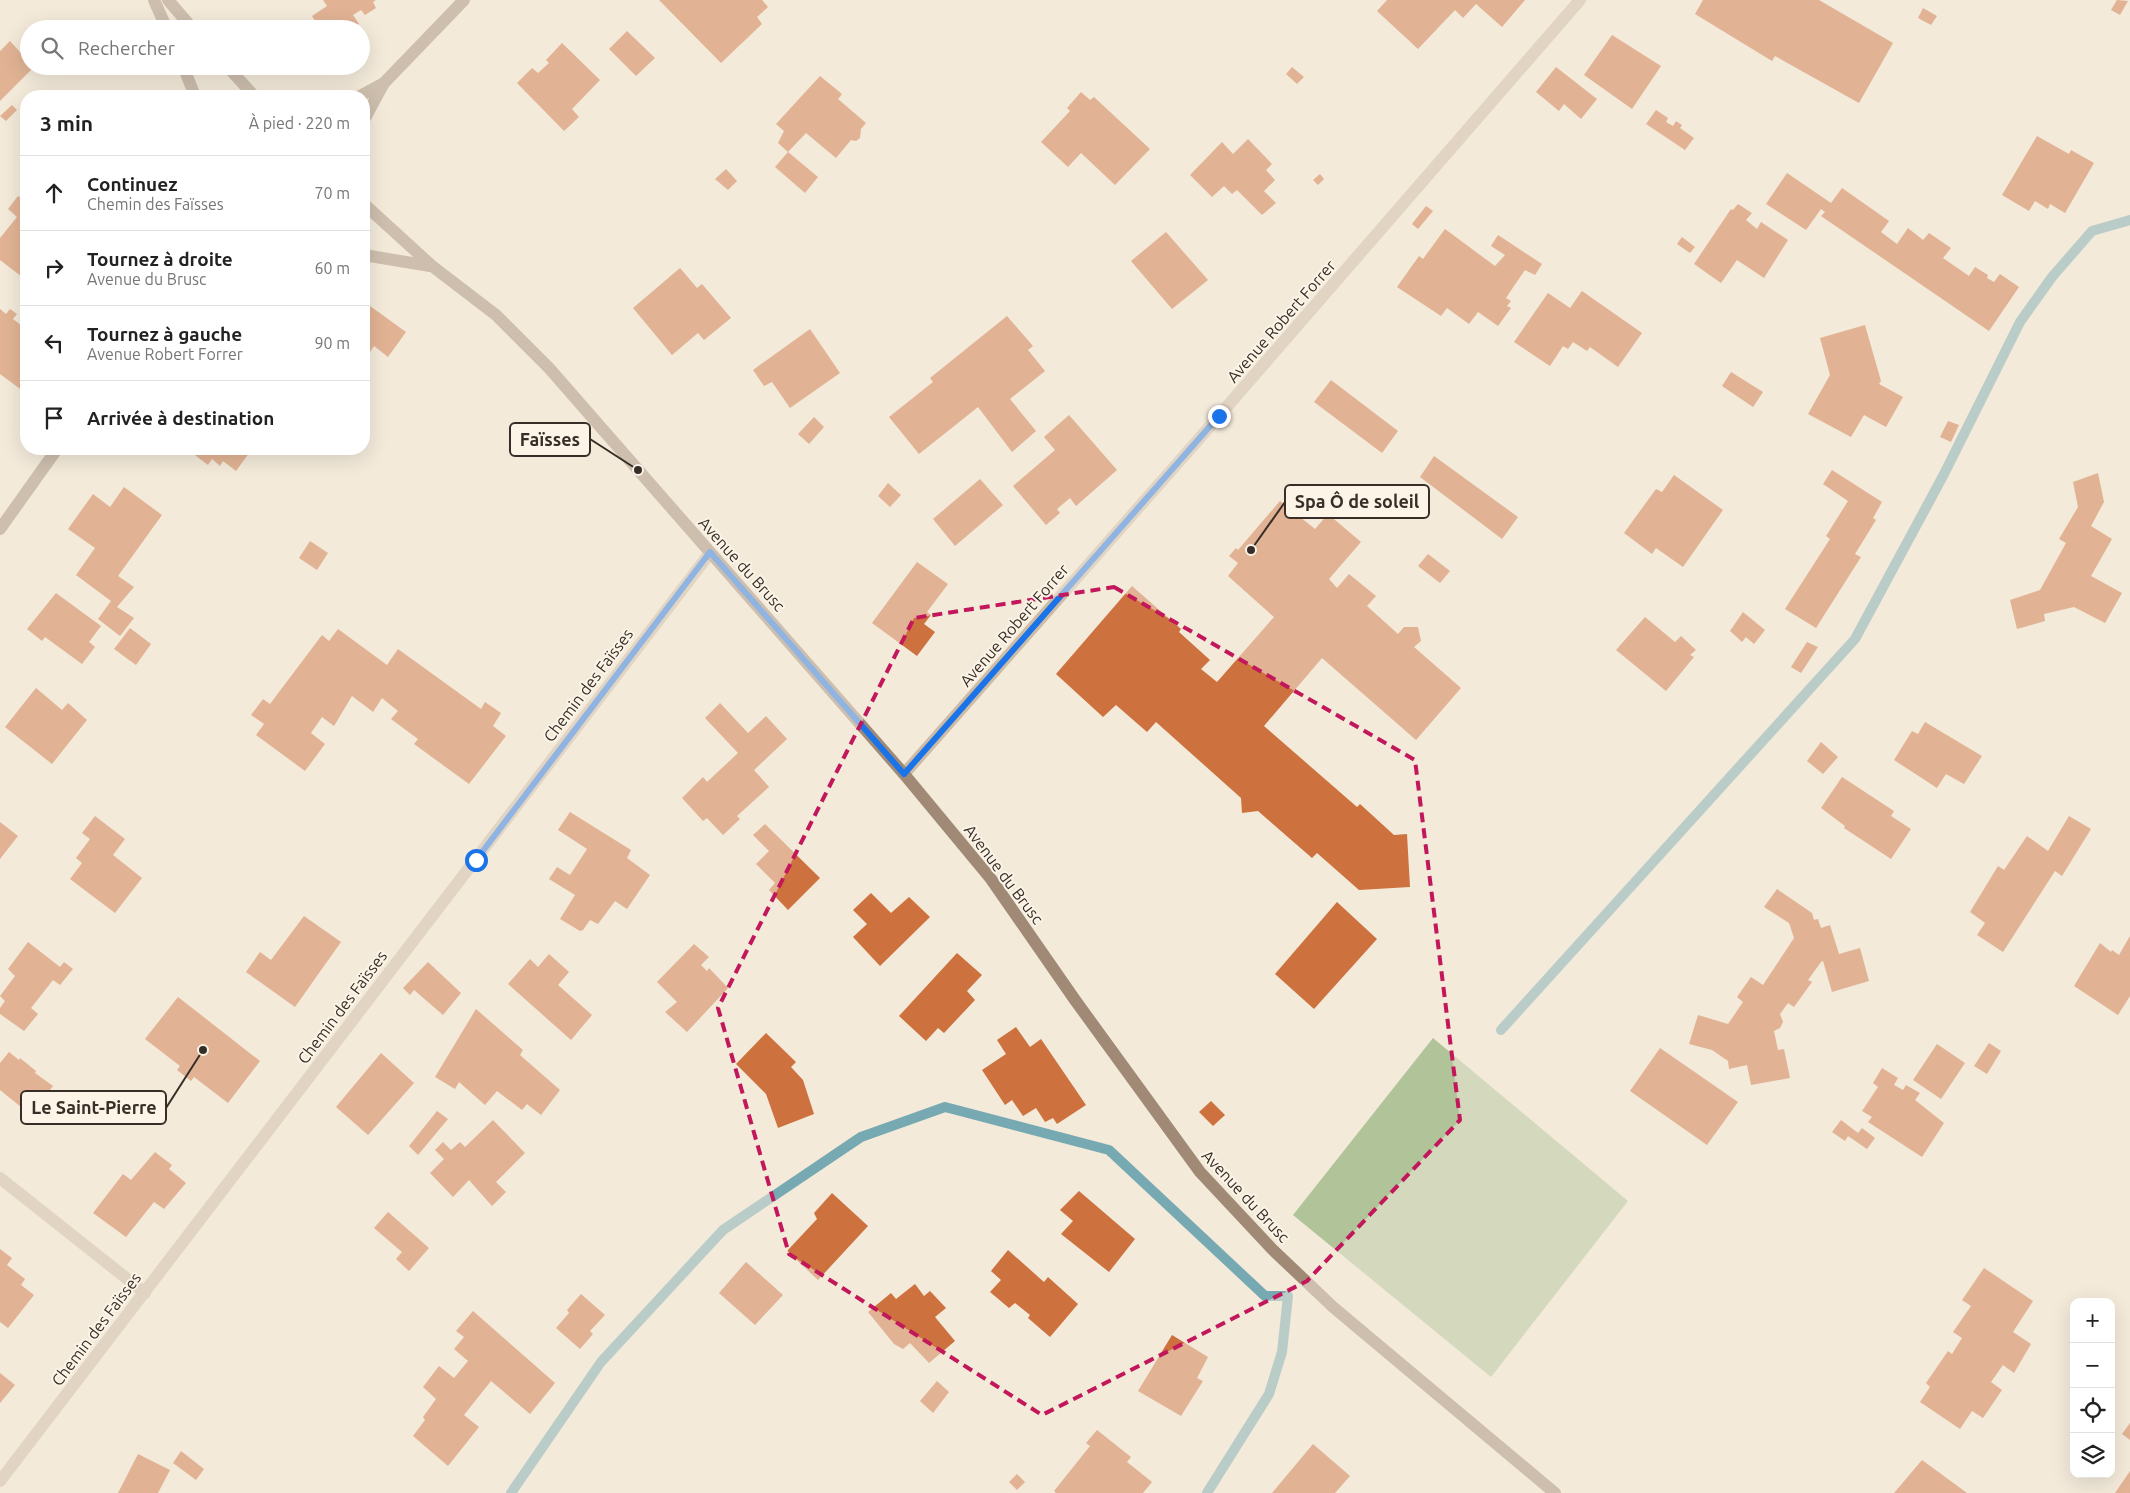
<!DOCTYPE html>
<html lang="fr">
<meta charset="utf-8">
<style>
:root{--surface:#fff;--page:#f6f6f6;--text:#222;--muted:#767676;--line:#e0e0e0}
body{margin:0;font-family:Ubuntu,sans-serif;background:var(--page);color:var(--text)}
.controls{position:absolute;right:15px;bottom:15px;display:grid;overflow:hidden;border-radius:10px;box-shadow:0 5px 20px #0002}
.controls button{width:45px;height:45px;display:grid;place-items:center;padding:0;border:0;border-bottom:1px solid var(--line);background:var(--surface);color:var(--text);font:25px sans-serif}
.stop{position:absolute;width:15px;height:15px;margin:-11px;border:4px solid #1a73e8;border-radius:50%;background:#fff}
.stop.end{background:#1a73e8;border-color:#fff;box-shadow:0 1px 5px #0008}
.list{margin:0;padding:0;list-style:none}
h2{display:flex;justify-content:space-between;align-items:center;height:65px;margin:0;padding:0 20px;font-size:21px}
h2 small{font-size:16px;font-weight:400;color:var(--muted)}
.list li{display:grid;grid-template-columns:32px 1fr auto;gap:15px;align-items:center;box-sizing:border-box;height:75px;padding:0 20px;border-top:1px solid var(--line)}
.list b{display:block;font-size:19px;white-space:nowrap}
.list p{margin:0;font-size:16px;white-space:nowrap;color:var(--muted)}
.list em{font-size:16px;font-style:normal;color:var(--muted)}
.icon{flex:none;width:28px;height:28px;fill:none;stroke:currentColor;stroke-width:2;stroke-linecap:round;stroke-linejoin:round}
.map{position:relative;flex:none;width:2130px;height:1493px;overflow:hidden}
.search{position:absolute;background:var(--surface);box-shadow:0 5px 20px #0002;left:20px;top:20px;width:350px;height:55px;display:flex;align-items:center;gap:12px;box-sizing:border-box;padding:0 18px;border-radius:28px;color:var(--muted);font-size:19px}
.panel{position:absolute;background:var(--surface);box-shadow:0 5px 20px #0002;left:20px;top:90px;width:350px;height:365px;border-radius:20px}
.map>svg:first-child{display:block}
</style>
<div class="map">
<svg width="2130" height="1493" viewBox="0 0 2130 1493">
<rect width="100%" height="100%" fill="#f3eada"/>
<polygon fill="#b0c399" points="1433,1038 1628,1201 1491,1377 1293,1215"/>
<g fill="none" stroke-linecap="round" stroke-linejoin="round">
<g stroke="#77a9b2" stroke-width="10">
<polyline points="1501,1030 1855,639 1943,476 2020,322 2052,277 2092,231 2130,220"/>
<polyline points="511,1493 601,1362 723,1230 861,1137 945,1107 1109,1150 1265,1296 1288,1296 1282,1352 1269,1394 1207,1493"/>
</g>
</g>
<g fill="#cd713e">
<polygon points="323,0 376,0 373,2 376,8 365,15 361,10 353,15 359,24 351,29 320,29 312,16 327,6"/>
<polygon points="659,0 762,0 768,7 757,17 762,24 721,63"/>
<polygon points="1387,0 1525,0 1502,27 1476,4 1463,18 1455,10 1418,49 1377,11"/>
<polygon points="1703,0 1819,0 1893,43 1859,103 1775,56 1772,61 1695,14"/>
<polygon points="2117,0 2128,1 2120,15 2111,10"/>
<polygon points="1923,8 1937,16 1931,25 1918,18"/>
<polygon points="627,31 655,58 636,76 609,49"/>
<polygon points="1612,35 1661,66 1632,109 1584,75"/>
<polygon points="10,41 29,62 29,66 34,67 0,101 0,51"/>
<polygon points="562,43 600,80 572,109 579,117 564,131 517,83 532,68 538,73 549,63 546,60"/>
<polygon points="1292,67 1304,77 1297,84 1286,74"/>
<polygon points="1556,67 1597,99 1581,119 1564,104 1559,111 1536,92"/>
<polygon points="820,76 842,94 838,99 866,123 861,129 860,138 856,141 851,140 836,158 806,133 788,152 778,143 784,131 776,124"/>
<polygon points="1081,92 1090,100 1094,97 1150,149 1115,185 1081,153 1068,167 1041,142 1070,111 1067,108"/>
<polygon points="12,105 17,110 6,121 0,116"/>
<polygon points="1656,110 1668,118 1666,122 1673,126 1676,121 1682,125 1680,128 1694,138 1685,150 1646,124"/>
<polygon points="2037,136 2069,154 2071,150 2094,163 2065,213 2050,204 2048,209 2035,201 2029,211 2002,195"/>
<polygon points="1248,139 1272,164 1266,170 1275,180 1264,191 1276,203 1262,215 1237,190 1232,194 1224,186 1212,197 1190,175 1222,142 1233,154"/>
<polygon points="788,152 818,177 805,193 775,167"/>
<polygon points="726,169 737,181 728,190 715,179"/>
<polygon points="1787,173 1831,203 1842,188 1889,221 1881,232 1897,244 1908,228 1923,240 1929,233 1951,248 1943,258 1969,276 1975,267 1988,275 1987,278 1994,282 2000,274 2019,287 1989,331 1821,216 1825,212 1821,209 1806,230 1766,204"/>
<polygon points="1320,174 1324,179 1318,185 1313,180"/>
<polygon points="18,196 26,202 26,280 0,260 0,238 17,217 8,209"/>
<polygon points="1738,204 1752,213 1746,220 1757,229 1761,222 1788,240 1764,278 1737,260 1721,283 1694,264 1731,209 1733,210"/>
<polygon points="1426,206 1433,211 1418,229 1412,224"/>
<polygon points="1445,229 1495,266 1505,255 1491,246 1498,235 1542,264 1535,275 1525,270 1514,286 1506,298 1511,301 1507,306 1511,308 1498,326 1478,312 1469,324 1447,308 1441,316 1397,287 1419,256 1423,259"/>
<polygon points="1166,232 1208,280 1172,309 1131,261"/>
<polygon points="1682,237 1695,247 1690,253 1677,244"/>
<polygon points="680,268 697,288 702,284 731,318 704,340 698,333 672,355 633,308"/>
<polygon points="1582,291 1642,333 1618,367 1590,347 1587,351 1573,342 1568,349 1563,346 1550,366 1514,342 1548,293 1570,308"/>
<polygon points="370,306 406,332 388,357 374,346 364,361 364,314"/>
<polygon points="0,309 6,314 10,309 17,314 13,319 26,329 26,386 23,391 0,374"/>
<polygon points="1007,316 1033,346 1028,350 1045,371 1010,399 1036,431 1012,452 978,407 919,454 889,417 933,382 930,378"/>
<polygon points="1865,325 1881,381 1879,384 1903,397 1886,427 1864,415 1851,437 1808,414 1830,375 1820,338"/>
<polygon points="810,329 840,373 790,408 772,382 764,386 753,370"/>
<polygon points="1731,372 1763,392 1753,407 1722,386"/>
<polygon points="1331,380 1398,431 1382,453 1314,402"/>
<polygon points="1069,415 1117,470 1076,506 1070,498 1057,509 1060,513 1046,525 1013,486 1055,450 1044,437"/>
<polygon points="814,417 824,427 809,444 798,434"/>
<polygon points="1948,421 1959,425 1951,442 1940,437"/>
<polygon points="187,449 252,449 236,471 223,461 220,466 212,459 208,465"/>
<polygon points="1434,456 1518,517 1502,539 1420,477"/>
<polygon points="1832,470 1882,502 1873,518 1876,520 1855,554 1861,557 1816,628 1785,609 1830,539 1826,536 1848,501 1823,484"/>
<polygon points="2098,473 2104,502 2091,526 2112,539 2091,576 2122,593 2105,623 2074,607 2044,614 2045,621 2017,629 2010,600 2040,590 2066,543 2059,539 2078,507 2073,482"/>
<polygon points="1674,475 1723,510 1683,567 1656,548 1652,554 1624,533 1656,489 1662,492"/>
<polygon points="980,479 1003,505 955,546 933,519"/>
<polygon points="888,483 901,495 890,507 878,496"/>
<polygon points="124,487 162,515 118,576 134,587 117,607 134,618 120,636 98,619 111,601 76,575 95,548 68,529 93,494 110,507"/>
<polygon points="1280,501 1315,529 1328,514 1361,542 1329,579 1337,588 1349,574 1376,596 1367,606 1398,634 1404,627 1418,627 1421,641 1414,647 1461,688 1416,740 1322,658 1264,726 1357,807 1360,804 1394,835 1407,834 1410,887 1359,890 1317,853 1312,858 1258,811 1242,813 1241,798 1156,722 1147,732 1116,705 1103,717 1056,674 1132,586 1181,629 1179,632 1210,660 1201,669 1217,682 1274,617 1228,576 1238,563 1229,556 1236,548 1238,550"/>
<polygon points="310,541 328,553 317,570 299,558"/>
<polygon points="1428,554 1450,571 1440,583 1418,566"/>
<polygon points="917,562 948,584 927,612 931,615 924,624 935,632 917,656 872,623"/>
<polygon points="56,593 101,626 89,642 95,647 82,664 45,637 42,641 27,629"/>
<polygon points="1743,612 1765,630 1754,644 1746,637 1742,642 1730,631"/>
<polygon points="1645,617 1675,642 1681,636 1696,650 1690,655 1694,657 1666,691 1616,650"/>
<polygon points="130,628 151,644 136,665 114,649"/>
<polygon points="338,629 387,665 398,649 481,709 485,702 501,713 493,726 506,736 469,784 414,744 418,739 391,719 398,711 382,698 373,712 352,696 334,726 322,717 311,733 325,744 305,771 256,735 264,724 251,715 263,699 270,704 322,635 329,641"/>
<polygon points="1807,642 1818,647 1801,673 1791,667"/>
<polygon points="36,688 62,710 68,703 87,720 52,764 5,727"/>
<polygon points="720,703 748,733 766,716 787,739 754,770 769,787 737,816 740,819 723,835 707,818 703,821 682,798 703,777 707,782 738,753 705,718"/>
<polygon points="1925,722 1982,756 1964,784 1946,774 1937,788 1894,760 1912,731 1918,734"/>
<polygon points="1821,742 1838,757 1823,774 1807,761"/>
<polygon points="1842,777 1894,811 1891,816 1911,829 1891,859 1844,828 1845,826 1821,808"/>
<polygon points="570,812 631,850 627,858 650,875 627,909 615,901 598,924 590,920 583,930 580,931 560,919 575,895 549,879 557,867 570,875 587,849 558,830"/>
<polygon points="95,816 125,839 113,855 142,878 115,913 70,879 82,863 76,858 90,839 82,833"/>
<polygon points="2069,816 2091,829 2062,876 2055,871 2003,952 1977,935 1985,923 1970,912 1998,866 2004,870 2027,836 2048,851"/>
<polygon points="0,822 18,836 0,859"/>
<polygon points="765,824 820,878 788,910 769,890 775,883 756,864 769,851 753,835"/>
<polygon points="1777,889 1812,913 1814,920 1818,919 1821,928 1830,925 1839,954 1860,948 1869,981 1832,992 1823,961 1821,962 1808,980 1812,982 1794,1007 1788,1003 1780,1014 1783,1022 1780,1028 1774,1031 1778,1050 1784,1049 1790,1078 1751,1085 1747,1065 1729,1069 1728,1061 1712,1050 1689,1044 1698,1015 1728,1024 1743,1002 1737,997 1751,977 1763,985 1794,938 1789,923 1764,907"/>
<polygon points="871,893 891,913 909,897 930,917 880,966 853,937 867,924 853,910"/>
<polygon points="1337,902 1377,939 1314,1009 1275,974"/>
<polygon points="304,916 341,942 295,1007 246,972 260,952 271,960"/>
<polygon points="2130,936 2130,996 2118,1015 2074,986 2100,943 2111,952 2112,950 2119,955"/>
<polygon points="28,942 60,967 64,962 73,969 60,985 53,980 31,1008 38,1014 24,1031 0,1014 0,1008 5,1001 0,996 15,976 8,969"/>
<polygon points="694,944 709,957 701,965 707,971 709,968 728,988 687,1032 665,1012 677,1002 657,982"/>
<polygon points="957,953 982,975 967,991 975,1000 944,1033 938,1028 926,1041 899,1016"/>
<polygon points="549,954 569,972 558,985 592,1015 571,1040 508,984 530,959 538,967"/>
<polygon points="428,962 461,993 443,1015 414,990 410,995 403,988"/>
<polygon points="178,997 260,1061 228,1103 194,1077 191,1081 177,1070 180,1066 145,1039"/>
<polygon points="476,1009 523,1050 520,1055 560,1090 541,1115 527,1104 522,1110 497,1091 485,1105 459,1082 455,1089 435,1077"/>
<polygon points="1016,1027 1030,1047 1041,1039 1086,1105 1057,1124 1053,1118 1045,1122 1036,1108 1023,1116 1012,1100 1005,1105 982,1070 1006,1054 997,1040"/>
<polygon points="766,1033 796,1062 791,1067 803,1080 814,1114 778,1128 766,1094 736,1064"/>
<polygon points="1989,1043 2001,1051 1987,1074 1974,1066"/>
<polygon points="1937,1044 1965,1063 1941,1099 1913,1080"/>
<polygon points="1660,1048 1738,1102 1707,1145 1630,1091"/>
<polygon points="9,1052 19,1060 20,1058 36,1071 35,1073 53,1086 31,1115 0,1090 0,1063"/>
<polygon points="381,1053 414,1083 368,1135 336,1107"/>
<polygon points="1882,1068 1898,1078 1894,1085 1903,1090 1906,1085 1920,1093 1915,1100 1944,1123 1922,1157 1868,1122 1872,1117 1862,1111 1878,1087 1873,1083"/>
<polygon points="1211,1101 1225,1115 1213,1126 1199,1112"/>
<polygon points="437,1111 448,1119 418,1155 409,1146"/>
<polygon points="493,1120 525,1153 496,1182 506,1192 492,1206 469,1180 453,1197 430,1173 444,1159 435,1150 443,1142 451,1150 460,1142 465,1147"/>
<polygon points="1841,1120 1858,1133 1862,1128 1875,1138 1867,1149 1848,1136 1845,1141 1832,1132"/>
<polygon points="155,1152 172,1165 169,1169 186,1183 164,1209 154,1202 126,1237 93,1213 123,1174 131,1180"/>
<polygon points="1079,1191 1135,1239 1109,1272 1061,1234 1073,1221 1060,1210"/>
<polygon points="832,1193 868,1226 818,1280 787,1251 817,1219 814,1213"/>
<polygon points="388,1212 429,1248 409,1271 396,1259 402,1252 374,1228"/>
<polygon points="0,1249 12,1258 7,1265 25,1279 21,1285 34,1295 8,1328 0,1322"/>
<polygon points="1008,1250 1044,1282 1048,1277 1078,1304 1050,1337 1028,1318 1030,1315 1015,1303 1009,1308 990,1292 1001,1280 991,1271"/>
<polygon points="746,1262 783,1295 755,1325 719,1293"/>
<polygon points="1984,1268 2033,1301 2013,1332 2031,1344 2014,1373 2003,1365 1991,1382 2002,1390 1983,1418 1972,1411 1960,1429 1920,1402 1930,1387 1926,1383 1948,1351 1952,1354 1962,1338 1953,1332 1971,1306 1962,1300"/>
<polygon points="915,1284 924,1296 930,1291 946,1308 935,1317 955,1341 929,1363 910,1343 903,1349 894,1344 868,1312 891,1293 896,1299"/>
<polygon points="581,1294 605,1315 590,1331 593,1334 580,1349 556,1328 569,1313 567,1310"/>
<polygon points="473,1311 555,1383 530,1414 491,1381 464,1415 479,1427 448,1466 413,1436 425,1420 423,1417 436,1399 423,1387 439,1366 454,1378 468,1361 454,1349 464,1337 456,1331"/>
<polygon points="1172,1335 1208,1357 1197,1378 1203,1381 1181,1416 1138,1391"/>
<polygon points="0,1373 15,1385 0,1403"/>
<polygon points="937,1381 949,1392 933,1413 920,1401"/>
<polygon points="2130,1423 2130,1440 2122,1434"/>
<polygon points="1097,1430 1131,1457 1127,1462 1152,1482 1143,1493 1056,1493 1054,1491 1090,1446 1086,1443"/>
<polygon points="1313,1444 1350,1476 1335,1493 1272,1493"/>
<polygon points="181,1451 204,1469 196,1480 173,1463"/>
<polygon points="138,1454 170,1470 158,1493 118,1493"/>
<polygon points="1922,1460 1967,1493 1894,1493"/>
<polygon points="2130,1471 2130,1493 2115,1493"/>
<polygon points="1017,1474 1025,1482 1017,1490 1009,1482"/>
</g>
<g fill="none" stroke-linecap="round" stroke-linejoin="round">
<g stroke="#ccbba5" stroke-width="12">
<polyline points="904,774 1198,440 1580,0"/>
<polyline points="0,1178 145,1293"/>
<polyline points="0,1481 710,553"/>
</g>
<g stroke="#a08a76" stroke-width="12">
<polyline points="154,0 167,29"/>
<polyline points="168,0 193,29"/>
<polyline points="183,66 195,96"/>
<polyline points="227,66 254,96"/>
<polyline points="360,96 384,83"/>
<polyline points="364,120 384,83 464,0"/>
<polyline points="364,204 432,266 496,315 549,368 904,774 991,879 1075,1000 1200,1172 1272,1249 1333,1307 1555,1493"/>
<polyline points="364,255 430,266"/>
<polyline points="0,529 57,449"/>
</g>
</g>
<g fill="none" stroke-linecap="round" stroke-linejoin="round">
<polyline stroke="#1a73e8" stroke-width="6" points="476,860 710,552 904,774 1219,416"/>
</g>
<path d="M0 0H2130V1493H0ZM1114 587 1415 760 1460 1120 1307 1281 1042 1415 789 1254 718 1008 914 618Z" fill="#f3eada" fill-opacity=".55" fill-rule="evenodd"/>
<path fill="none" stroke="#c2185b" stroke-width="4" stroke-dasharray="10 6" stroke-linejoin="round" d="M1114 587 1415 760 1460 1120 1307 1281 1042 1415 789 1254 718 1008 914 618Z"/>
<g text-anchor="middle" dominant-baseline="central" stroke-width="4" stroke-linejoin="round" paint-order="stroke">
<g font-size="16" fill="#372e27" stroke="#fbf4e7">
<text transform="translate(1281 321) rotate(-49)">Avenue Robert Forrer</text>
<text transform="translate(742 564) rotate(48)">Avenue du Brusc</text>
<text transform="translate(1014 625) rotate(-49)">Avenue Robert Forrer</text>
<text transform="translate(588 685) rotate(-53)">Chemin des Faïsses</text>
<text transform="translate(1004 874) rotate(53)">Avenue du Brusc</text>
<text transform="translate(342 1007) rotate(-53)">Chemin des Faïsses</text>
<text transform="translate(1246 1196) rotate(47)">Avenue du Brusc</text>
<text transform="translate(96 1329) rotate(-53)">Chemin des Faïsses</text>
</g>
</g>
<path fill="none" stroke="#372e27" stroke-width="2" d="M638 470L590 439M1251 550L1285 502M203 1050L166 1108"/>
<g fill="#372e27" stroke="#fbf4e7" stroke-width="2">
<circle cx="638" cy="470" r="5"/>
<circle cx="1251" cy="550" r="5"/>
<circle cx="203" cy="1050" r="5"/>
</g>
<g fill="#fbf4e7" stroke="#372e27" stroke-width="2">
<rect x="510" y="423" width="80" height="33" rx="5"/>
<rect x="1285" y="485" width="144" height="33" rx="5"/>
<rect x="21" y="1091" width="145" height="33" rx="5"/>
</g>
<g font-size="18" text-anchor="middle" font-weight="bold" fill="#372e27">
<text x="550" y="446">Faïsses</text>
<text x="1357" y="508">Spa Ô de soleil</text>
<text x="94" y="1114">Le Saint-Pierre</text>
</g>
</svg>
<div class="controls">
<button>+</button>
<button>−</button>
<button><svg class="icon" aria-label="locate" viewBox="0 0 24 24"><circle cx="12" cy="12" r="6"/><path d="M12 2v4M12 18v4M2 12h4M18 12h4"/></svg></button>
<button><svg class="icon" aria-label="layers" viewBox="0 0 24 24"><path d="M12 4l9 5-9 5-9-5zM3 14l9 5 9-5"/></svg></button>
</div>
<div class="stop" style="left:476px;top:860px"></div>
<div class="stop end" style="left:1219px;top:416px"></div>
<div class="search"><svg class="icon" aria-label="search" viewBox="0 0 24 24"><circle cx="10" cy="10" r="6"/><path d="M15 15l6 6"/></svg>Rechercher</div>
<section class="panel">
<h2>3 min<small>À pied · 220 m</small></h2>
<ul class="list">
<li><svg class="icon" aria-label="ahead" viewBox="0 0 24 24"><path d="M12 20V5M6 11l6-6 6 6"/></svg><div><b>Continuez</b><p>Chemin des Faïsses</p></div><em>70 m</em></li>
<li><svg class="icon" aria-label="right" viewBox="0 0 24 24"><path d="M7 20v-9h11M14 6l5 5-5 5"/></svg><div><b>Tournez à droite</b><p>Avenue du Brusc</p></div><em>60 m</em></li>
<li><svg class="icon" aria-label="left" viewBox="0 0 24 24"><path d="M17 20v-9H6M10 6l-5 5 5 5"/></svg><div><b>Tournez à gauche</b><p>Avenue Robert Forrer</p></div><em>90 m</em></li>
<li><svg class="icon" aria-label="arrive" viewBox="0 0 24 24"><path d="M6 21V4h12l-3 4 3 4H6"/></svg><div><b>Arrivée à destination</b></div></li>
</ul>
</section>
</div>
